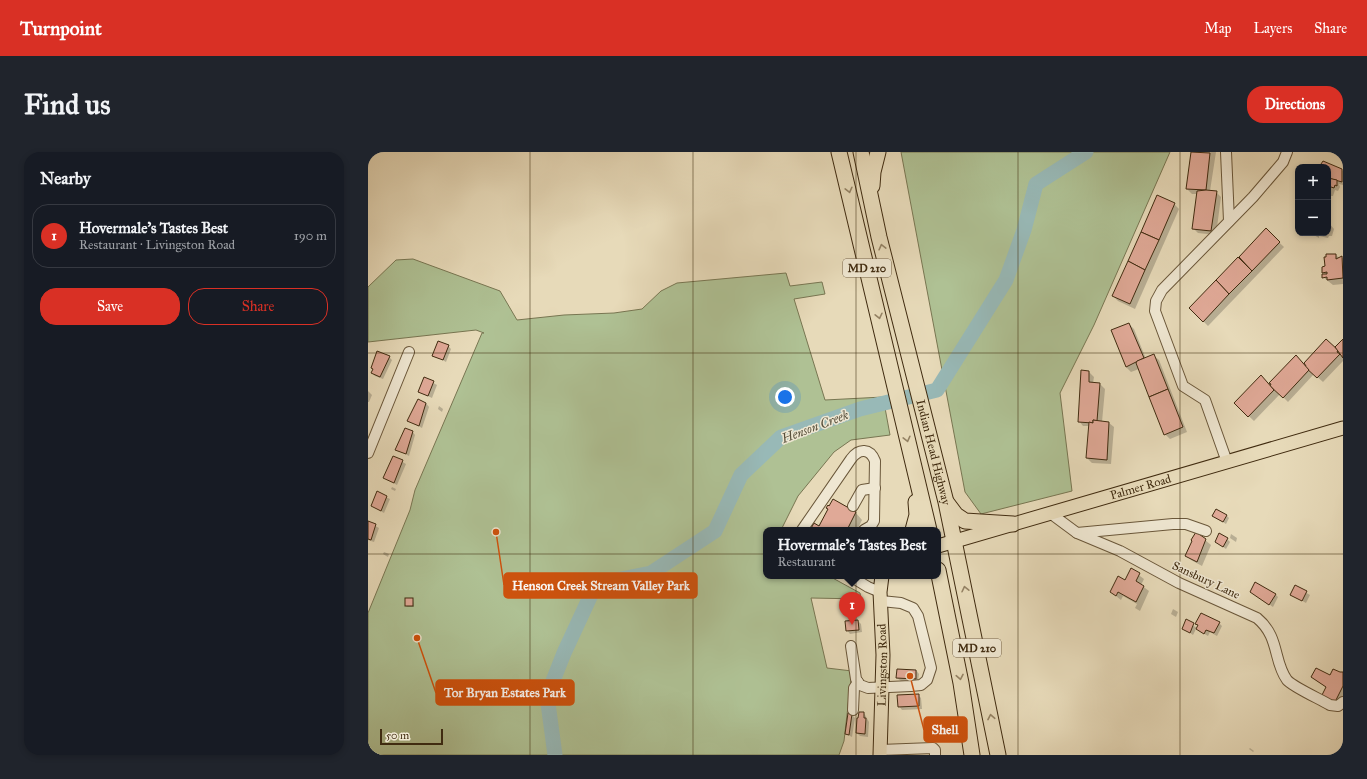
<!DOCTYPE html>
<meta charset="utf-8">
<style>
:root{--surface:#171b24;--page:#20242c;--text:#f1f3f6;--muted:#9ea1a6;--line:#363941;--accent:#d93025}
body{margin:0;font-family:"IM FELL Great Primer",serif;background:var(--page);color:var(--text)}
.controls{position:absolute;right:12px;top:12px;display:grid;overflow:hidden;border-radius:8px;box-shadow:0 2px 6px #0003}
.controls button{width:36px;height:36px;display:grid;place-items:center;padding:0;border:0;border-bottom:1px solid var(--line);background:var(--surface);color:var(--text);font:20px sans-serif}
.scale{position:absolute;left:12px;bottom:10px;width:63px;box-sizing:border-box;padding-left:4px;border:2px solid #402b10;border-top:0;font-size:11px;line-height:14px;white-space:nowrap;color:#402b10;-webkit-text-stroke:3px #efe7d2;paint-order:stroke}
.you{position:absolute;left:417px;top:245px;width:14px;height:14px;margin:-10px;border:3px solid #fff;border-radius:50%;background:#1a73e8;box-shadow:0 0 0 6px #1a73e833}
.badge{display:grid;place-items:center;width:26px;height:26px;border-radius:50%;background:var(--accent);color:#fff;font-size:13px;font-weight:700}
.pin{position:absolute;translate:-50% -33px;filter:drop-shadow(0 1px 2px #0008)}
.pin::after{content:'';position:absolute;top:21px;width:14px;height:12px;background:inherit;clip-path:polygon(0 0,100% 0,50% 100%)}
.popup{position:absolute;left:395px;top:375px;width:178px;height:52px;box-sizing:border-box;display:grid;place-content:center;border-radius:8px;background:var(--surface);filter:drop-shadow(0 1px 3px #0005);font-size:13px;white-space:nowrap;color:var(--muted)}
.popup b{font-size:15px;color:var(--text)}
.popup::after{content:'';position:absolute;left:50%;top:100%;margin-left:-8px;border:8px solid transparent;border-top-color:var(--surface)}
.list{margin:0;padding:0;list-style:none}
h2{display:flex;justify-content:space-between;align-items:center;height:52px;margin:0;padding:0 16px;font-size:17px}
h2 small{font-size:13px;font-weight:400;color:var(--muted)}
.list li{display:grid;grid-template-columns:26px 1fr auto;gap:12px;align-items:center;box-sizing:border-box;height:64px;margin:0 8px 8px;padding:0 8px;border:1px solid var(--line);border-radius:16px}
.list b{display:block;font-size:15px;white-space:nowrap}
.list p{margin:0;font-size:13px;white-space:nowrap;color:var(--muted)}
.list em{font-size:13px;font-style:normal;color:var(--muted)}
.actions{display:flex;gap:8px;padding:12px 16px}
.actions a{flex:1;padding:9px 0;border:1px solid var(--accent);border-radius:16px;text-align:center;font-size:14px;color:var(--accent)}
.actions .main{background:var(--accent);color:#fff}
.map{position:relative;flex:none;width:975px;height:603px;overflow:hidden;border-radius:16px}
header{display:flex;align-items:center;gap:24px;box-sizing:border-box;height:56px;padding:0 20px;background:var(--accent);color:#fff}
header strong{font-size:19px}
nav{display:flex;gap:22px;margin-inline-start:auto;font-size:14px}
.intro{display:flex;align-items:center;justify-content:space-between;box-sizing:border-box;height:96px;padding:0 24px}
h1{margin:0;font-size:28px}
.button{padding:10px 18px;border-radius:16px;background:var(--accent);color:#fff;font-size:14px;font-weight:700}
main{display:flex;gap:24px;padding:0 24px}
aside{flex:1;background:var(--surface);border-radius:16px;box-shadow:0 2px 6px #0003}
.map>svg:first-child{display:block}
</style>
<header>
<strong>Turnpoint</strong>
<nav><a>Map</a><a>Layers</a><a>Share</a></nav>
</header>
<div class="intro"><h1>Find us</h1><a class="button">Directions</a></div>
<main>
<aside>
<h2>Nearby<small></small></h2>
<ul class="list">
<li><span class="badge">1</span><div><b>Hovermale's Tastes Best</b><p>Restaurant · Livingston Road</p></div><em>190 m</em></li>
</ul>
<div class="actions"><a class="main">Save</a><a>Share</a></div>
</aside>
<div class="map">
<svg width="975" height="603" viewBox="0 0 975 603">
<rect width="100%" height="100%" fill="#e7dab9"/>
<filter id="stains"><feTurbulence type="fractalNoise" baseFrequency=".005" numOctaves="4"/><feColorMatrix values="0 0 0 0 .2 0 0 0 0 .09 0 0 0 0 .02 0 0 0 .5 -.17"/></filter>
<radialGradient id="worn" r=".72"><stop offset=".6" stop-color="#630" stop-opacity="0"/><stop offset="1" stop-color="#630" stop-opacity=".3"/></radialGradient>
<g fill="#afc194" stroke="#787652">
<polygon points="533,0 802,0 726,173 692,241 704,339 613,362 597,340"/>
<polygon points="45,107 132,139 149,168 196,163 246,161 274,157 293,139 309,131 418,121 422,134 454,130 457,142 426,147 457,248 515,245 522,283 483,288 466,300 430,344 413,378 398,378 398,424 461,424 492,441 493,447 443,446 459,516 484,519 476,589 471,603 0,603 0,461 42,358 47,338 114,181 116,181 108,178 0,190 0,135 28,108"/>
</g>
<g fill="#0003">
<polygon points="824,0 848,0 842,39 848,40 853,45 848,83 830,81 825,76 830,42 824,42 819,37"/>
<polygon points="952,13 974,18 975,19 975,33 971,32 972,35 970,39 967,38 965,44 960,44 960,15 952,15"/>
<polygon points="806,52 811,57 767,157 750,149 745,144"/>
<polygon points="960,64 962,66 962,70 960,69"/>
<polygon points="960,70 966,77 964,84 961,84 960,86 951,84 951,86 944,82 943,84 941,84 938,81 960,81"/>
<polygon points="898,78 916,95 840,174 822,156"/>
<polygon points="968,103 972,107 972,105 975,106 975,132 965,133 955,125 958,123 955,120"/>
<polygon points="761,172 766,177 778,207 786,204 791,208 819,280 802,287 797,282 771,217 763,220 758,215"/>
<polygon points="975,188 975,209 955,230 946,222 920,250 912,242 886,269 867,251 893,224 901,232 928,205 936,212 958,189 967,197"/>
<polygon points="80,194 83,197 78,210 66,203"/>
<polygon points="21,205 24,208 15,227 7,224 4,221 6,218 4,216"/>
<polygon points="714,219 721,220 726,225 725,231 732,232 737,237 734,270 741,271 746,275 743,312 724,311 719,306 722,274 715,274 711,269"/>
<polygon points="56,226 69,233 64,246 51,240"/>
<polygon points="0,239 4,243 1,250 0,250"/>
<polygon points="58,251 61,255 54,276 41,269"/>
<polygon points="71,254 75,257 74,260 70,257"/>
<polygon points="44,279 47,283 41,304 28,297"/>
<polygon points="26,305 38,312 29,333 16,326"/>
<polygon points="24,335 28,337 27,339 23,337"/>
<polygon points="9,341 22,347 16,361 4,354"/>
<polygon points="465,349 488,361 494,368 489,378 443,378 451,375"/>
<polygon points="858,363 861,366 858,372 845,364"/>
<polygon points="0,370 11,376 6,390 0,388"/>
<polygon points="827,382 830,382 843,393 834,414 823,408 818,403 825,389 824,388"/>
<polygon points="863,382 869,386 868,390 862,386"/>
<polygon points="859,387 862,390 858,397 848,390"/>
<polygon points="16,400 21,402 20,405 15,402"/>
<polygon points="764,418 776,427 773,433 781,439 772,459 767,456 769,452 755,444 753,448 743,440 757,430"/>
<polygon points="928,435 942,443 938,451 924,443"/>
<polygon points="883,440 907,442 910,445 905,455"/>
<polygon points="45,447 46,455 39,455 38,454"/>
<polygon points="805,457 810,460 808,465 803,462"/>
<polygon points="490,469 493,472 494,480 482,482 479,478 478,470"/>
<polygon points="818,469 829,476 831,474 828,472 851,471 854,474 849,484 842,480 840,484 828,477 825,483 815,476"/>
<polygon points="530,518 548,518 551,522 550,530 533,529 529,526"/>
<polygon points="975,521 975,548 971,556 959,536 944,525 962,524"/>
<polygon points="550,543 553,546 554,557 534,558 531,554"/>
<polygon points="496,561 501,570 500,585 492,584 489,581"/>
<polygon points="484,563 487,566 484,585 478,582"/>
<polygon points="882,596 886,599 885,600 881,597"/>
</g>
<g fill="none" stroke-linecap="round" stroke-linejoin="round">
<polyline stroke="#98b9b7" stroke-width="15" points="187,603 179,544 196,501 228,432 283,421 347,379 373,323 413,285 492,257 569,238 638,128 656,78 668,32 718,0"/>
</g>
<g fill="#e0a997" stroke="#402b10">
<polygon points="823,0 842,1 838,38 818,37"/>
<polygon points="955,9 974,17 974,30 960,26 960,15 951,15"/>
<polygon points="960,26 969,28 969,34 967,33 966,36 960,34"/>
<polygon points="838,38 849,39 843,79 824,77 829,39"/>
<polygon points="789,43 807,51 791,88 773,80"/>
<polygon points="898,76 912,90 884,119 871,105"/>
<polygon points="773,80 791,88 777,118 760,109"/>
<polygon points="958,102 968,102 968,107 974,104 975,126 959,128 959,125 954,126 954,122 959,122 959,120 954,121 954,115 957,114 956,105 958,105"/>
<polygon points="870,105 884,119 861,142 848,128"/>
<polygon points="760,109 777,118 762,152 744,144"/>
<polygon points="848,128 861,142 835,170 821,156"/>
<polygon points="761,171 776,206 758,215 743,178"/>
<polygon points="958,187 970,198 969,200 972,202 949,226 937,215 938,214 936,211"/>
<polygon points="975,187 975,206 967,195"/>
<polygon points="70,189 81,193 75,208 64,204"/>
<polygon points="9,199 22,204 12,225 3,221 5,217 3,216"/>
<polygon points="786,202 800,237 781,245 768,211 769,209"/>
<polygon points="928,203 941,218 915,246 902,234 903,232 901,231"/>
<polygon points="713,218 721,219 721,230 732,231 729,269 725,268 725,271 710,270"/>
<polygon points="893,223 906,238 880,265 866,251"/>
<polygon points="56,225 66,229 60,244 50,240"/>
<polygon points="800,237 815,275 796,283 781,245"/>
<polygon points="50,247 58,251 51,274 39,269"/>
<polygon points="725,268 741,270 739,308 718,306 721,270 725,271"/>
<polygon points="37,276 45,279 38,302 27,298"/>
<polygon points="25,304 35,308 26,331 15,326"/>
<polygon points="9,339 19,344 13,359 3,354"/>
<polygon points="465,347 488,360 479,378 442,378 446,371 451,374 460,357 458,356 460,353 461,354"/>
<polygon points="848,357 859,363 855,370 844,364"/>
<polygon points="0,369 8,372 3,388 0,387"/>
<polygon points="828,380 838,387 829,410 817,404 824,389 823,388"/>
<polygon points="851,381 860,386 855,395 847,390"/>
<polygon points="763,416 772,421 768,429 776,434 768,450 750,440 748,444 742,440 750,424 757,428"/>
<polygon points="887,430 908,442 901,453 882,440"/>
<polygon points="927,433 939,439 934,449 922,443"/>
<rect x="37" y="446" width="8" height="8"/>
<polygon points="833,461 852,470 846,481 838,478 836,482 828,477 830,473 827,472"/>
<polygon points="818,467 826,471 822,481 814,477"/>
<polygon points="490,468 491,478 478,479 477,469"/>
<polygon points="948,516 962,523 965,517 972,520 975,520 975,534 966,552 953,545 958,535 943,525"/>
<polygon points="529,517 548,518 548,527 528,526"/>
<polygon points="551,542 551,554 530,555 529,543"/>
<polygon points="491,560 496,560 496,566 498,566 497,582 488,581 489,566 490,566"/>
<polygon points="480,561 484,562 481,583 477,582"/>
</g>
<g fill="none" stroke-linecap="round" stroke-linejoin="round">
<g stroke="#6a573a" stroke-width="12">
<g id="minor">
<polyline points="858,0 861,69"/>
<polyline points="0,301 41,200"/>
<polyline points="859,310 837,248 815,234 787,159 788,149 794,138 885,45 915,10 919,0"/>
<polyline points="485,354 494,338 507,336"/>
<path d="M682 361 709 381 752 399 811 431 889 466C912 485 905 509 919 528 925 535 952 547 962 553L970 554 975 550"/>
<path d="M434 378 483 307C491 296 502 296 507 309L506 369 503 374 496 378"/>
<polyline points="709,381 805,372 818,372 838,379"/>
<polyline points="482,424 500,435 512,440"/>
<polyline points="483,494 488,527 492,533 500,536 543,534 553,533 559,528 563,516 550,464 545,456 533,451 513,449"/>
<polyline points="485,558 486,536 490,530"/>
<polyline points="512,598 565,596 567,598 567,603"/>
</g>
</g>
<g stroke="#402b10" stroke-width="15">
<g id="major">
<path id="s1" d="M570 394 975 276"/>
<path id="s2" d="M512 603 515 503 512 440 514 424"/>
</g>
</g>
<g stroke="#402b10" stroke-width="17">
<g id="highway">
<polyline points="471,0 561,378"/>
<path id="s3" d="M493 0 511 85 578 350 630 603"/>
<polyline points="504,34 505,20 510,0"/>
<polyline points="579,351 588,363 597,369 645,372"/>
<polyline points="545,378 549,363 548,350"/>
<polyline points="570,418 593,531 604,603"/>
</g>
</g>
<use href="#minor" stroke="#efe7d2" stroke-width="10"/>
<use href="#major" stroke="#e7dab9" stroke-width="13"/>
<use href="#highway" stroke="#e7dab9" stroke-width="15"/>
</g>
<defs><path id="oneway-chevron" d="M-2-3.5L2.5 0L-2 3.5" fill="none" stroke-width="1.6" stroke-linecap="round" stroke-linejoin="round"/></defs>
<g stroke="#948264">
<use href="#oneway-chevron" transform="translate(481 38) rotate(76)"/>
<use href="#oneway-chevron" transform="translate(514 95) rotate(-104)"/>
<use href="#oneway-chevron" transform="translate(511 164) rotate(77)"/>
<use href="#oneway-chevron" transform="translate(539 287) rotate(76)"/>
<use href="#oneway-chevron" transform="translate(597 437) rotate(-103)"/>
<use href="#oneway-chevron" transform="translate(592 525) rotate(79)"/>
<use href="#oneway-chevron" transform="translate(623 565) rotate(-101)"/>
</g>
<path fill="none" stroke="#402b10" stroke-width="1" stroke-opacity="0.55" d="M162 0V603M325 0V603M488 0V603M650 0V603M812 0V603M0 201H975M0 402H975"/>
<g text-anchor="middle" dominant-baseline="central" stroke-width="3" stroke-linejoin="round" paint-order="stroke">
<g fill="#efe7d2" stroke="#74634a" stroke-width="1">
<rect x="475" y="107" width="48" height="18" rx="3"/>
<rect x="585" y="487" width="48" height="18" rx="3"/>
</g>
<g font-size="11" font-weight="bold" fill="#402b10">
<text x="499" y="116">MD 210</text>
<text x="609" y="496">MD 210</text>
</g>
<g font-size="12" fill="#402b10" stroke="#efe7d2">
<text stroke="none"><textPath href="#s3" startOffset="309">Indian Head Highway</textPath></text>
<text stroke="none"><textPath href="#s1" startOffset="211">Palmer Road</textPath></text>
<text transform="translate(838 428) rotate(25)">Sansbury Lane</text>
<text stroke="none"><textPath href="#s2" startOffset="90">Livingston Road</textPath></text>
</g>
<g font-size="13" font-style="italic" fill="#564e3a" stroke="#efe7d2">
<text transform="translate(447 275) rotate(-21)">Henson Creek</text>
</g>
</g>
<path fill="none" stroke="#cf520d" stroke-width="1.5" d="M128 380L136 433M49 486L68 541M542 524L556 578"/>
<g fill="#cf520d" stroke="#efe7d2" stroke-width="1.5">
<circle cx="128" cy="380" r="4"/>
<circle cx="49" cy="486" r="4"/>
<circle cx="542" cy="524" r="4"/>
</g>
<g fill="#cf520d" stroke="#cf520d" stroke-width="1.5">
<rect x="136" y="421" width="193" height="25" rx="4"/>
<rect x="68" y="528" width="138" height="25" rx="4"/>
<rect x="556" y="565" width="43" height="25" rx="4"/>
</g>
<g font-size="13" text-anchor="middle" font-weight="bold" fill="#fff">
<text x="233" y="438">Henson Creek Stream Valley Park</text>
<text x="137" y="545">Tor Bryan Estates Park</text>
<text x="577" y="582">Shell</text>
</g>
<rect width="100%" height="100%" filter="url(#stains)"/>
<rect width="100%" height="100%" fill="url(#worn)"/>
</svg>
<div class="controls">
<button>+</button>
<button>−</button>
</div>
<div class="scale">50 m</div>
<div class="you"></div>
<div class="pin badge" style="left:484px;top:473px">1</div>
<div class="popup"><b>Hovermale's Tastes Best</b>Restaurant</div>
</div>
</main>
